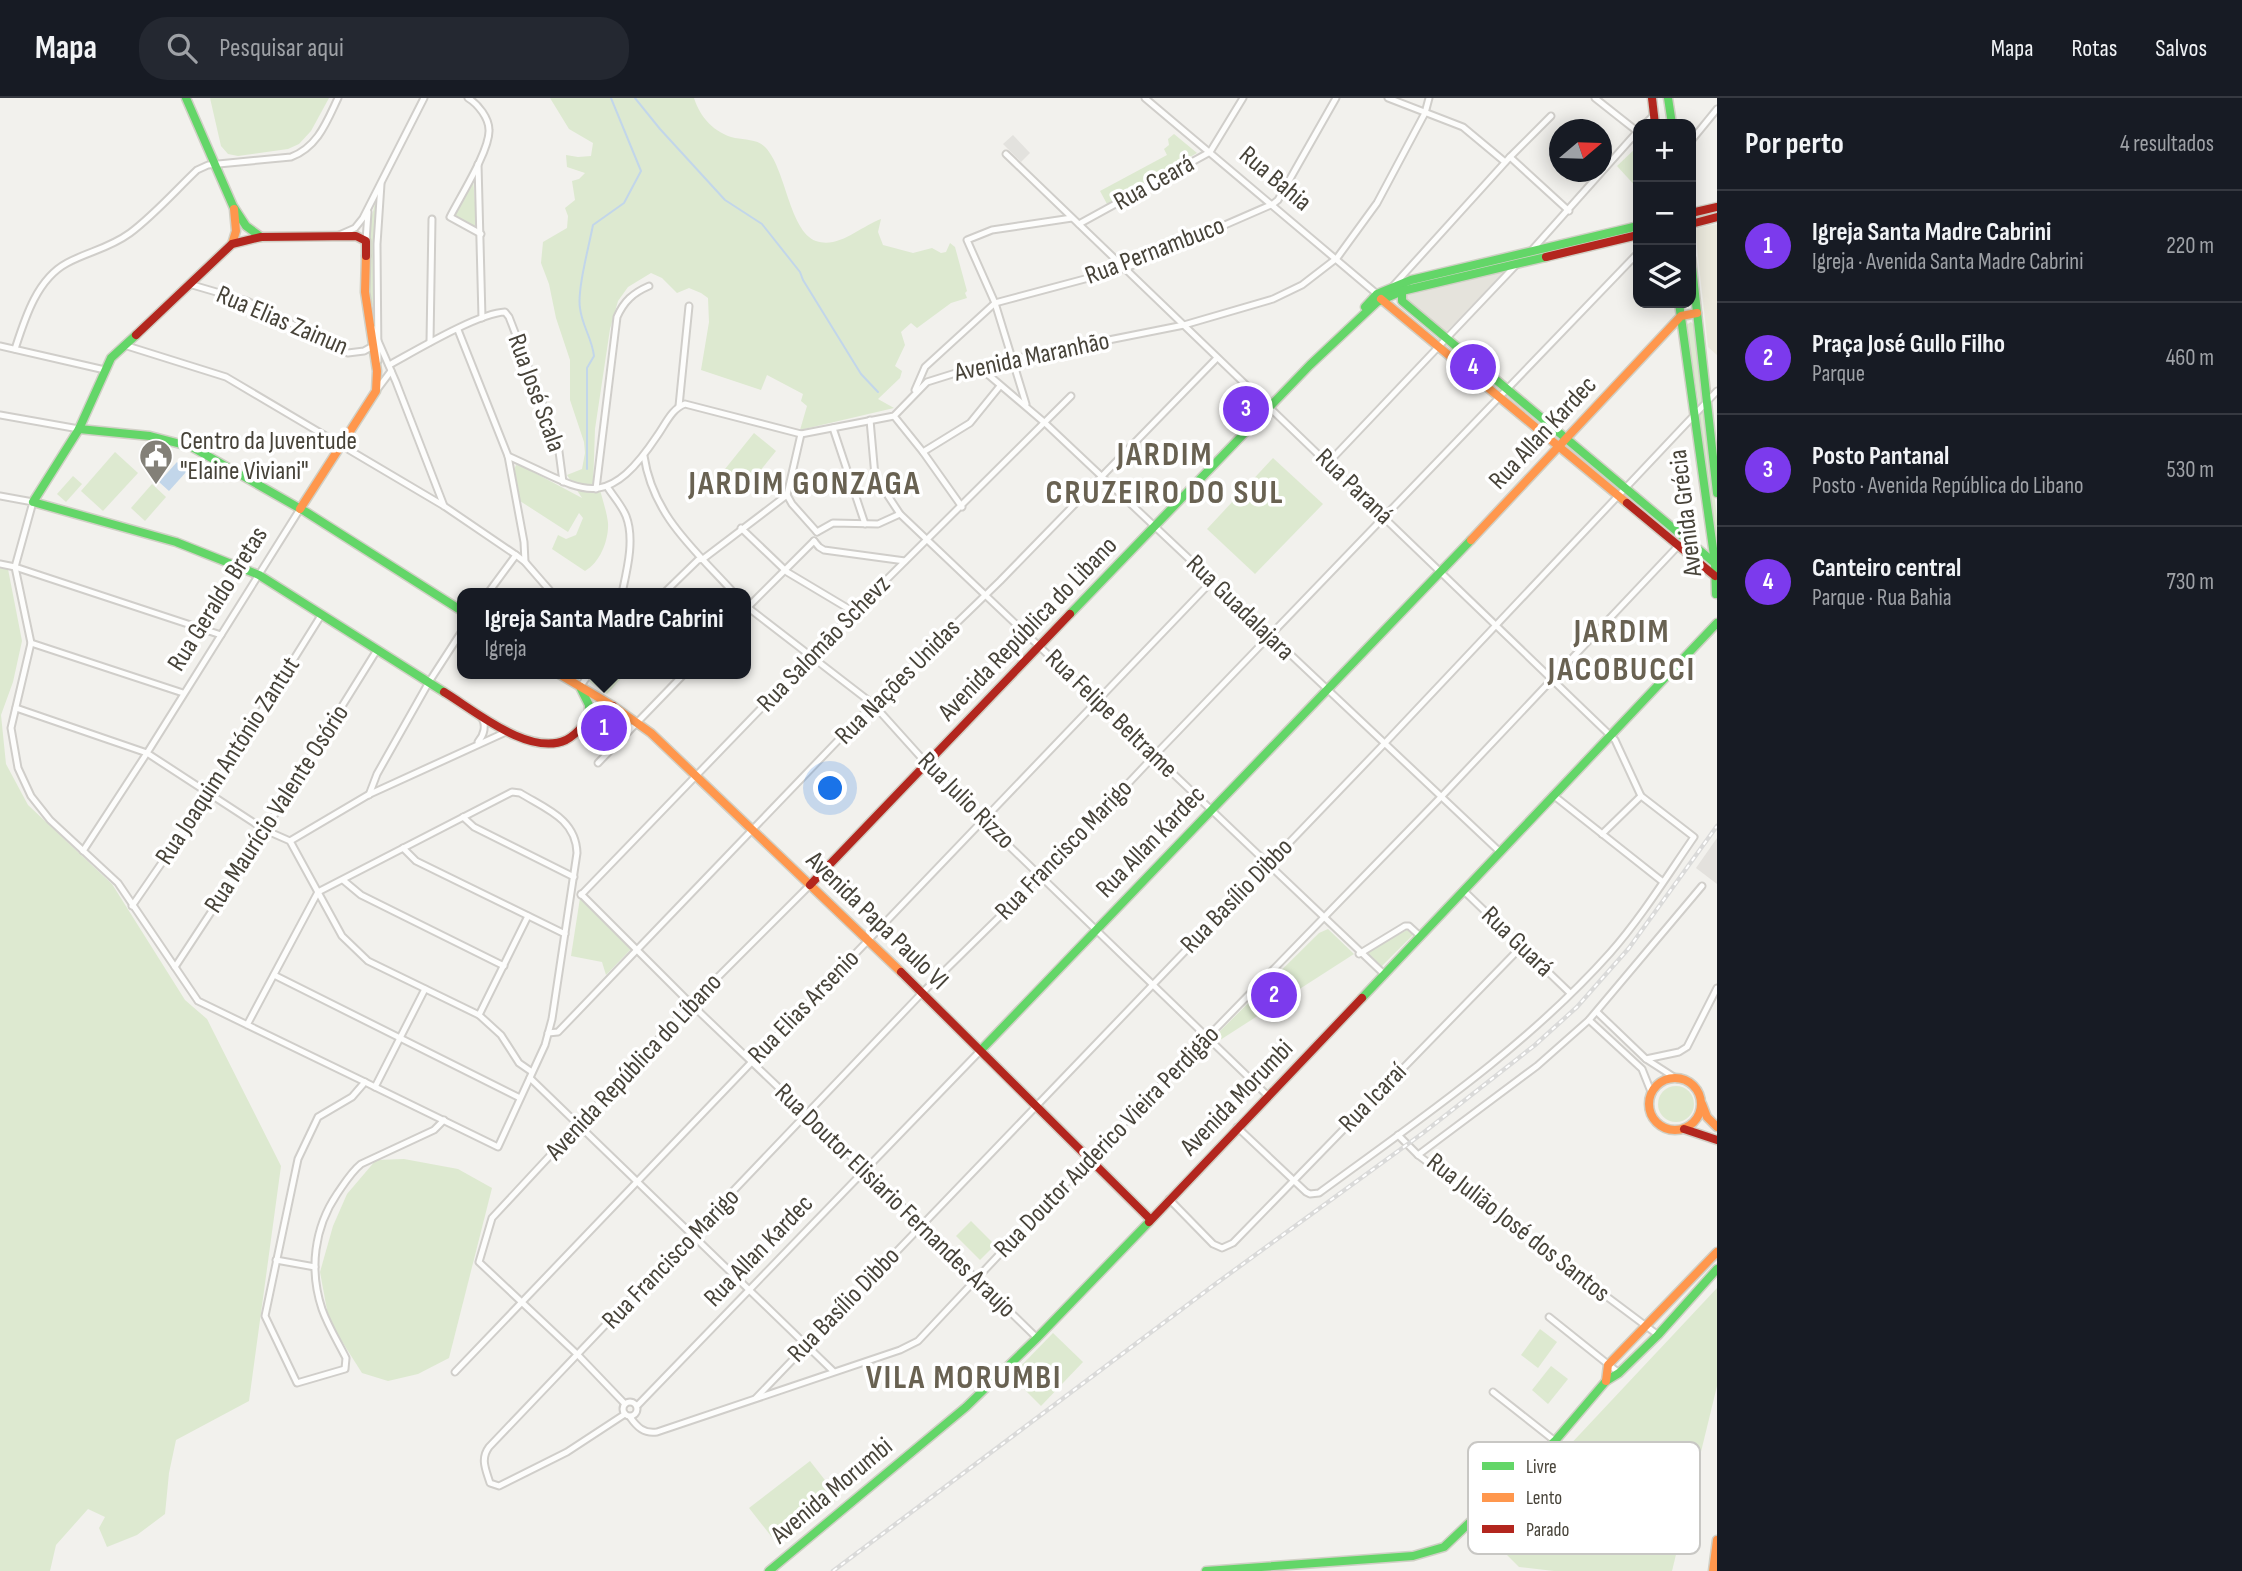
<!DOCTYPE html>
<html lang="pt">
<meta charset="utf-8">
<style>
:root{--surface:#171b24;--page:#242831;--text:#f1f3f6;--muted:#9ea1a6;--line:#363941;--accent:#7c3aed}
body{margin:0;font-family:"Sofia Sans Condensed",sans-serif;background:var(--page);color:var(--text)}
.controls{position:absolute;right:21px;top:21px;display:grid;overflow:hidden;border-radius:14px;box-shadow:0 4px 18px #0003}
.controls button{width:63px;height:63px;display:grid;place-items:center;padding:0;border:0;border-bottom:2px solid var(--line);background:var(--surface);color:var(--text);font:35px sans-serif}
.compass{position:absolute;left:1549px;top:21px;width:63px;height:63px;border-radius:50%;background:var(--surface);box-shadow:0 4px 18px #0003;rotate:71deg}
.you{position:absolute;left:831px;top:691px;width:24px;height:24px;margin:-18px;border:5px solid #fff;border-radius:50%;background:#1a73e8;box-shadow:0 0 0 10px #1a73e833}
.badge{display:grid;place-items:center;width:46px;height:46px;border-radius:50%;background:var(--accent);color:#fff;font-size:23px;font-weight:700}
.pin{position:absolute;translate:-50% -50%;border:4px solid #fff;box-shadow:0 2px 7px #0006}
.popup{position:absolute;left:457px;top:490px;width:294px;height:91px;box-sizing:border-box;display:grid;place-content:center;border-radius:14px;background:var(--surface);filter:drop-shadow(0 2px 5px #0005);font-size:23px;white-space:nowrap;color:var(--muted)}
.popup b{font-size:26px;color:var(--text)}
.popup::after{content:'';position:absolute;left:50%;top:100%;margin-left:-14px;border:14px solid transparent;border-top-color:var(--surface)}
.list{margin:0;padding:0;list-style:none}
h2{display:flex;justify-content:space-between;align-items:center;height:91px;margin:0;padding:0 28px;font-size:30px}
h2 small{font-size:23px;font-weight:400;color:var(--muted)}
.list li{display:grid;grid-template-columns:46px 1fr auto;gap:21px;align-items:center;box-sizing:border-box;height:112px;padding:0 28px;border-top:2px solid var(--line)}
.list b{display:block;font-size:26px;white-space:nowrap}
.list p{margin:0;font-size:23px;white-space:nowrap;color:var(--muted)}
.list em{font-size:23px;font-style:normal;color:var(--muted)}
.icon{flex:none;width:38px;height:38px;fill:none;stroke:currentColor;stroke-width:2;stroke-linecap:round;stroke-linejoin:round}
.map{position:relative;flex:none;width:1717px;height:1473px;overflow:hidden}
header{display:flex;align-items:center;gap:42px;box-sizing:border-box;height:98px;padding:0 35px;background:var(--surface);border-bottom:2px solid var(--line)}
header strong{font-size:33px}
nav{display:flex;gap:38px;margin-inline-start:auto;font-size:24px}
.search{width:490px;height:63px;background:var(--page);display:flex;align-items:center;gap:18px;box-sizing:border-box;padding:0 24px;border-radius:28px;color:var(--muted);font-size:26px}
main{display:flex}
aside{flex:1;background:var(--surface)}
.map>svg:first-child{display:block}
</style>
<header>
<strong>Mapa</strong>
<div class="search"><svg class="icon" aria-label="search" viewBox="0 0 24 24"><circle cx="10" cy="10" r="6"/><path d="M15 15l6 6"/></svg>Pesquisar aqui</div>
<nav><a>Mapa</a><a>Rotas</a><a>Salvos</a></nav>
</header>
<main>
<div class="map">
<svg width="1717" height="1473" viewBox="0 0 1717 1473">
<rect width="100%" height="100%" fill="#f2f1ed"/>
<polygon fill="#e5e3dc" points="1501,173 1502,176 1447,233 1444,233 1406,203 1406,195"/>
<polygon fill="#e3e1dd" points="1717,740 1717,786 1696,770"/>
<polygon fill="#ebe9dd" points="1717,126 1717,257 1708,249 1695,131"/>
<g fill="#dde9d0">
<polygon points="210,0 329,0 311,33 299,46 288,51 238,58 228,56 221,48"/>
<path d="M550 0H694C700 19 714 35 735 40 745 42 757 41 765 49 786 70 789 133 816 143 839 151 861 128 881 121L878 134 883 147 913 155 932 150 941 155 946 154 950 145 955 149 967 193 965 195 967 200 951 205 917 230 911 225 901 234 905 247 895 268 902 273 900 280 878 301 894 310 800 332 807 308 801 303 803 296 767 277 761 292 701 272 709 224 708 200 701 195 689 190 677 195 662 180 651 175 628 189 618 203 610 231 595 331 593 389 600 392C603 403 607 415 608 425 609 442 600 465 585 473L552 451 558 437 566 441 576 437 583 420 579 415 568 434 520 403 513 374 516 367 522 368 582 400 567 377 582 371 585 355 584 344 570 302V262L556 220 549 186 541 165 543 144 567 130 568 118 565 110 575 102 572 83 579 81 585 75 567 69 566 57 578 59 591 58 593 45 569 31Z"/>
<polygon points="1174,36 1197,55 1107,106 1100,93 1167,57 1164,51 1169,47 1168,41"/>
<polygon points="1638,48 1638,91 1617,68"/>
<polygon points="473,80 477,130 453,116"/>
<polygon points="375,105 375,203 372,208 367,199 368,135"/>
<polygon points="1691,224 1694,227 1703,301 1699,306 1686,227"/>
<polygon points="1703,314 1706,316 1717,422 1717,458 1699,317"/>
<polygon points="754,335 776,353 747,389 725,371"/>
<polygon points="115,354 138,375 103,413 81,393"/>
<polygon points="1273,360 1323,406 1255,476 1207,431"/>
<polygon points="73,378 82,386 66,404 57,396"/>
<polygon points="152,386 166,399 145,423 131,410"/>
<polygon points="0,470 8,471 22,543 13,584 1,617 6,666 28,707 112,786 185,902 207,921 281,1068 249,1303 176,1342 169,1375 165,1416 137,1437 107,1449 99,1430 105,1419 88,1411 56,1447 50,1473 0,1473"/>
<polygon points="592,576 625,576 607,596 587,582"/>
<polygon points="580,800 633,849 606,877 602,864 571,858"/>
<polygon points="1328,831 1354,856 1217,944 1216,937 1319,835"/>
<polygon points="1407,832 1413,837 1382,868 1377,868 1364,855"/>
<circle cx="1676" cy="1006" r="18"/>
<polygon points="404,1061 458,1071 492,1090 449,1260 418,1276 388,1283 362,1275 329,1223 320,1174 333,1128 347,1096 376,1062"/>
<polygon points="971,1123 995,1147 980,1162 956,1138"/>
<polygon points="1717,1190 1717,1288 1672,1473 1554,1473 1519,1469 1503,1453 1507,1414"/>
<polygon points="1540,1231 1557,1244 1538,1270 1521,1257"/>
<polygon points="1053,1235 1083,1264 1041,1308 1011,1278"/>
<polygon points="1551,1268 1568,1281 1548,1306 1532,1292"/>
<polygon points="810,1363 839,1400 778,1447 749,1410"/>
</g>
<polygon fill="#e3e2de" points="1013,37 1030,55 1021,64 1003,46"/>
<polygon fill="#c2d6ea" points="177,364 187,373 169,393 159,384"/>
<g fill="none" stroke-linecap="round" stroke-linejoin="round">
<g stroke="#c2d6ea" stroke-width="2">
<polyline points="635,0 660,31 725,102 762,126 800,174 803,182 861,276 878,294"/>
<path d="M587 371V270L594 258C592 240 582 228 580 210 577 192 589 148 593 127L624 105 641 73 611 0"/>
</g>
<g stroke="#d0ceca" stroke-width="9">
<g id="street">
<path d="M468 0C478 6 489 20 489 32 490 52 460 99 450 119L481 136"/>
<polyline points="1145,0 1377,196"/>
<polyline points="1388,0 1463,29 1505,64"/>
<polyline points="1595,0 1638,34"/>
<polyline points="1645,26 1654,17"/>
<polyline points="1691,43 1717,11"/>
<path d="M1006 56 1615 642 1641 698 1694 739C1667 778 1641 820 1610 855 1526 949 1420 1021 1319 1095L1310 1096 1306 1094 1237 1029"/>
<polyline points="1510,59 1569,113"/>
<polyline points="478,66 482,220"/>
<polyline points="1079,126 1210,54 1243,0"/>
<polyline points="339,137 355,130 363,120 424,0"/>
<polyline points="366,143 368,114"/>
<polyline points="1532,152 1638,33"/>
<polyline points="189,186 247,203 348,255 364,253 373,248"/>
<polyline points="1394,187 1510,59 1551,18"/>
<polyline points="372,229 396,284 444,408"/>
<polyline points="458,232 508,358 524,444 525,464"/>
<polyline points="430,244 432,121"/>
<polyline points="124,247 226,279 444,408 516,457 525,464 552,495"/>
<polyline points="0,248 105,272"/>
<path d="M15 251C25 220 37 181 67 165 89 153 108 151 130 135 154 117 175 93 197 72L208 67 291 59C318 49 327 23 338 0"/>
<polyline points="378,263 377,146 381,86"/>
<path d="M389 267C415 253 478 215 505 214L509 219 558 346 563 384"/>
<polyline points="978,268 1045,325 1500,754"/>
<polyline points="915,292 925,269 995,205 1126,170 1273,106 1278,102 1336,0"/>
<polyline points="376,293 391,273"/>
<polyline points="1026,306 995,205 967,142 992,132 1072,120"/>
<polyline points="679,308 689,208"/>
<polyline points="0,317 79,331"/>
<polyline points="894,318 923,354 962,409"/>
<polyline points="870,322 875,378 900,416 1385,877"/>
<polyline points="833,330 865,426"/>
<polyline points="923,354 970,325 1000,288"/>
<path d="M508 358C581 390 603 419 657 338 665 327 672 310 685 306L801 336 894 318 927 284 978 268 1184 227 1273 201 1302 187 1337 160 1377 105 1425 15 1429 0"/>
<path d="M644 358C653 418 695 452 734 495"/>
<polyline points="1329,364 1517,166"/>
<path d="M608 390C614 399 622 408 626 418 635 441 627 472 622 495"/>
<path d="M596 391 617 219C624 203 633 195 649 188"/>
<polyline points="787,397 792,406 817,434"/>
<path d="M0 398 33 404 15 469 31 545 11 630 18 670 31 698 50 722 118 785 198 903 365 984 375 989 498 1049 545 947 552 921 577 755C576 721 546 711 520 695L512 694 318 794 247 927"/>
<polyline points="741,430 787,474 854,514"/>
<polyline points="817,434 833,425 878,426 900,416"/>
<polyline points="814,443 819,449 824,452 905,463"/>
<polyline points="0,466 15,469 221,537"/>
<polyline points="488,495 516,457"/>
<polyline points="664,495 698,462 703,461 787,397 801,336"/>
<polyline points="746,508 873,606 927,666 974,714 1267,997"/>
<polyline points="746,511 814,443"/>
<polyline points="31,545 183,595"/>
<polyline points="580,589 589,576"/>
<polyline points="16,610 147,655 265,732 290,743 342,838 368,863 479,917 501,937 519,965 532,974"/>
<path d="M478 644C484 637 487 627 481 619"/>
<polyline points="598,665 684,576"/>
<polyline points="369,697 377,676 429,584 462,533"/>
<polyline points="1553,697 1663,784"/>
<polyline points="463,719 474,729 574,779"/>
<polyline points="1602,736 1641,698"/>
<polyline points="290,743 368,697 506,634"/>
<polyline points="403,750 416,763 565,836"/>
<polyline points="83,753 147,655 300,411"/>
<polyline points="343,782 361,797 504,868"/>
<polyline points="1464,793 1570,895"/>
<polyline points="581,796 691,906 866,1073 1037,1240"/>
<polyline points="581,797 854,514 1071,298"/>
<polyline points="132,808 210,695 322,516"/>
<polyline points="1359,856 1405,828 1409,828 1420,838"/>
<polyline points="175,869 265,732 377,552"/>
<polyline points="274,877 520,1000"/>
<polyline points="1597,914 1646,961 1677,981"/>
<polyline points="479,917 528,818"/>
<polyline points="1589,922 1642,971 1652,996"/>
<polyline points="548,935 558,934 873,606 1000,483 1217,260"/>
<polyline points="1646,961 1679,954 1687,949 1717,890"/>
<polyline points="530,980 833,1273"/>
<path d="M365 984 352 999 318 1019 298 1061 265 1218 297 1285 345 1271 346 1260C338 1244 328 1228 322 1211 309 1172 314 1130 337 1096 344 1086 351 1074 361 1066L434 1032 444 1022"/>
<polyline points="375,989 425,891"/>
<polyline points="1398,1037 1418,1057"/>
<polyline points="1169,1101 1213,1146 1222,1150 1233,1145 1522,848"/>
<polyline points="276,1162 315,1169"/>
<polyline points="1549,1219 1619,1275"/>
<polyline points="1658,1237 1418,1057 1537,968 1589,922 1702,788"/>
<polyline points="455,1274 1212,483"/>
<polyline points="1493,1294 1555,1343"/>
<polyline points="756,1300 1384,646 1717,293"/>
<circle cx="630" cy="1311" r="7"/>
<polyline points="625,1306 578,1257 479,1164 492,1120 691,906 810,787"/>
<polyline points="637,1308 981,952"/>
<path d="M625 1316 567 1354 499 1388 490 1385C486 1372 480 1361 489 1349L921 896 1041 778 1154 658 1638 155"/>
<path d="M630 1319C637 1329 644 1336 657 1334L900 1252 918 1243 1089 1061 1441 699 1679 447"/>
</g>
</g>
<g stroke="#d1d0c6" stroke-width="11">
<g id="fast">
<polyline points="186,0 233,108 246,128 261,139"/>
<polyline points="1668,0 1672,26"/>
<polyline points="1691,160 1717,395"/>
<polyline points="1402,193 1402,203 1717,467"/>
<polyline points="1679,205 1715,465 1716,496"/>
<polyline points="1365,209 1377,196 1411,182 1638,128"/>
<polyline points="136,237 111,260 79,331 33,404 176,444 259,477 444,594"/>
<polyline points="79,331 150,338 192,349 306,414 462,513"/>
<polyline points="1070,516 1310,267 1377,204 1402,193 1546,159"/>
<polyline points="580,589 589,607 589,616"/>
<polyline points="1362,900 1717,525"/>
<polyline points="981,952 1471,442"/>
<polyline points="769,1473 966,1309 1037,1240 1149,1124"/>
<polyline points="1206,1473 1413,1458 1444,1449 1555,1343 1606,1283 1619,1275 1658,1237 1717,1171"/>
</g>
</g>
<g stroke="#d1d0c6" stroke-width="11">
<g id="slow">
<polyline points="232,146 236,133 234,111"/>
<polyline points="1381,201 1627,405"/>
<polyline points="300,411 376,293 377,273 365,194 366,158"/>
<polyline points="1471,442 1681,218 1697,215"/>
<polyline points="559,576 613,608 651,635 901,874"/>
<circle cx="1675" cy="1006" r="26"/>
<polyline points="1702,1006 1707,1019 1717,1029"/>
<polyline points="1606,1283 1608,1267 1717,1154"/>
<polyline points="1713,1473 1717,1442"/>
</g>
</g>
<g stroke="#d1d0c6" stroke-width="11">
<g id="jam">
<polyline points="1652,0 1655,26"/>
<polyline points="1691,115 1717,109"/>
<polyline points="1691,126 1717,119"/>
<polyline points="1546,159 1638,137"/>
<polyline points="136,237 232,146 261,139 356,138 366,143 366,158"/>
<polyline points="1627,405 1715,478"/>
<path d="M444 594C474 612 529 659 566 642 587 631 583 616 613 608"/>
<polyline points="810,787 1070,516"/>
<polyline points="901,874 1150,1121"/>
<polyline points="1684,1031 1717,1042"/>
<polyline points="1149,1124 1362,900"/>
</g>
</g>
<use href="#street" stroke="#fdfdfc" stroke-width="5"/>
<use href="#fast" stroke="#63d668" stroke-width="8"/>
<use href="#slow" stroke="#ff974d" stroke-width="8"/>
<use href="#jam" stroke="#b3261e" stroke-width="8"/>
<g stroke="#dadad9" stroke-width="4.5">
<polyline id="rail" points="833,1473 1214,1187 1423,1035 1535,947 1577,909 1629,850 1717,728"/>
</g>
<use href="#rail" stroke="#fff" stroke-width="2" stroke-dasharray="5" stroke-linecap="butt"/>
</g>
<defs>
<g id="civic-pin" transform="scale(1.75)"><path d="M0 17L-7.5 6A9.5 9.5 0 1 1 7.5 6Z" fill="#838078" stroke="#fff"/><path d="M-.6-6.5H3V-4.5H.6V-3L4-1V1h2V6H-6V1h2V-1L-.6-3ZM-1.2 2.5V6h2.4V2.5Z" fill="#fff"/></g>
</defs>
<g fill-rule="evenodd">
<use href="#civic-pin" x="156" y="358"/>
</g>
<g text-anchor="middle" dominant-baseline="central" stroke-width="7" stroke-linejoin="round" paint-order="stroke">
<g font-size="26" fill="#474339" stroke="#fff">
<text transform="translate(1275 81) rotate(40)">Rua Bahia</text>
<text transform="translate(1154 85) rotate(-29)">Rua Ceará</text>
<text transform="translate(1155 153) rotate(-21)">Rua Pernambuco</text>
<text transform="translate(282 223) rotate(23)">Rua Elias Zainun</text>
<text transform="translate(1032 259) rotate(-12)">Avenida Maranhão</text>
<text transform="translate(536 295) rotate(70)">Rua José Scala</text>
<text transform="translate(1543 335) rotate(-47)">Rua Allan Kardec</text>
<text transform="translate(1354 389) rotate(44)">Rua Paraná</text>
<text transform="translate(1686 415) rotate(-97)">Avenida Grécia</text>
<text transform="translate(218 501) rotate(-58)">Rua Geraldo Bretas</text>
<text transform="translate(1240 510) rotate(44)">Rua Guadalajara</text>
<text transform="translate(1028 531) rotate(-46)">Avenida República do Libano</text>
<text transform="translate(824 546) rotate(-46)">Rua Salomão Schevz</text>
<text transform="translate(898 584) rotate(-45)">Rua Nações Unidas</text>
<text transform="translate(1111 616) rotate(44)">Rua Felipe Beltrame</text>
<text transform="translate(228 663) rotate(-57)">Rua Joaquim António Zantut</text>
<text transform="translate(966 703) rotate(45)">Rua Julio Rizzo</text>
<text transform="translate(277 711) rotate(-57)">Rua Maurício Valente Osório</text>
<text transform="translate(1151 744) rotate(-46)">Rua Allan Kardec</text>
<text transform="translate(1064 752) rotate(-46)">Rua Francisco Marigo</text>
<text transform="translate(1237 798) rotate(-46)">Rua Basílio Dibbo</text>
<text transform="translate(877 823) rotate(44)">Avenida Papa Paulo VI</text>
<text transform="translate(1517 844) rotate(44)">Rua Guará</text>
<text transform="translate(804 909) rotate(-46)">Rua Elias Arsenio</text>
<text transform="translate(634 969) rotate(-47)">Avenida República do Líbano</text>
<text transform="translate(1237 1000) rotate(-46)">Avenida Morumbi</text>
<text transform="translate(1373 1000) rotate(-46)">Rua Icaraí</text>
<text transform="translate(1107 1044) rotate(-46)">Rua Doutor Auderico Vieira Perdigão</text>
<text transform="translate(895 1103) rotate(44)">Rua Doutor Elisiario Fernandes Araujo</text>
<text transform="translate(1518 1130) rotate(38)">Rua Julião José dos Santos</text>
<text transform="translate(759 1153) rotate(-46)">Rua Allan Kardec</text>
<text transform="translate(671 1161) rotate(-46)">Rua Francisco Marigo</text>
<text transform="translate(844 1207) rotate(-46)">Rua Basílio Dibbo</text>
<text transform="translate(832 1393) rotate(-40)">Avenida Morumbi</text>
</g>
<g font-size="26" fill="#474339" stroke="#fff" text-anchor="start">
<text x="180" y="343">Centro da Juventude<tspan x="180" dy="30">"Elaine Viviani"</tspan></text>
</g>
<g font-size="33" font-weight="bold" letter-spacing="2" fill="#696252" stroke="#fff">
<text x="1165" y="357">JARDIM<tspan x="1165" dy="38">CRUZEIRO DO SUL</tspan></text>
<text x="805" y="386">JARDIM GONZAGA</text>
<text x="1622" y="534">JARDIM<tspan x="1622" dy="38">JACOBUCCI</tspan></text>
<text x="964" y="1280">VILA MORUMBI</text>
</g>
</g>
<rect x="1468" y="1344" width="232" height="112" rx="10" fill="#fff" stroke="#c8c7c4" stroke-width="2"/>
<rect x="1482" y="1364" width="32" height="8" fill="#63d668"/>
<rect x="1482" y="1395" width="32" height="9" fill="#ff974d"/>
<rect x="1482" y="1427" width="32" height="8" fill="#b3261e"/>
<g font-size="19" fill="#474339">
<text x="1526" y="1375">Livre</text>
<text x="1526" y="1406">Lento</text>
<text x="1526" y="1438">Parado</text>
</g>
</svg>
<div class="controls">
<button>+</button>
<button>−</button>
<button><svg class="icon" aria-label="layers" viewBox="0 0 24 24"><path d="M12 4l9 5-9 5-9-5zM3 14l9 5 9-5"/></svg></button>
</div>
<svg class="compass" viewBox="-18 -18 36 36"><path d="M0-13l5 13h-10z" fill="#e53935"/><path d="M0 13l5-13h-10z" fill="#9ea1a6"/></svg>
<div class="you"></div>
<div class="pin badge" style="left:604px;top:630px">1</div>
<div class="popup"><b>Igreja Santa Madre Cabrini</b>Igreja</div>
<div class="pin badge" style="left:1274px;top:897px">2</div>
<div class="pin badge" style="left:1246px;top:311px">3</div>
<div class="pin badge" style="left:1473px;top:269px">4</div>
</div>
<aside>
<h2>Por perto<small>4 resultados</small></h2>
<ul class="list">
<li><span class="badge">1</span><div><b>Igreja Santa Madre Cabrini</b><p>Igreja · Avenida Santa Madre Cabrini</p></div><em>220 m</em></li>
<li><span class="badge">2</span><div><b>Praça José Gullo Filho</b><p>Parque</p></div><em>460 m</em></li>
<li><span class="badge">3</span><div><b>Posto Pantanal</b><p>Posto · Avenida República do Libano</p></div><em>530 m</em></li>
<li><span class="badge">4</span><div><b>Canteiro central</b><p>Parque · Rua Bahia</p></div><em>730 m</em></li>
</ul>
</aside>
</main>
